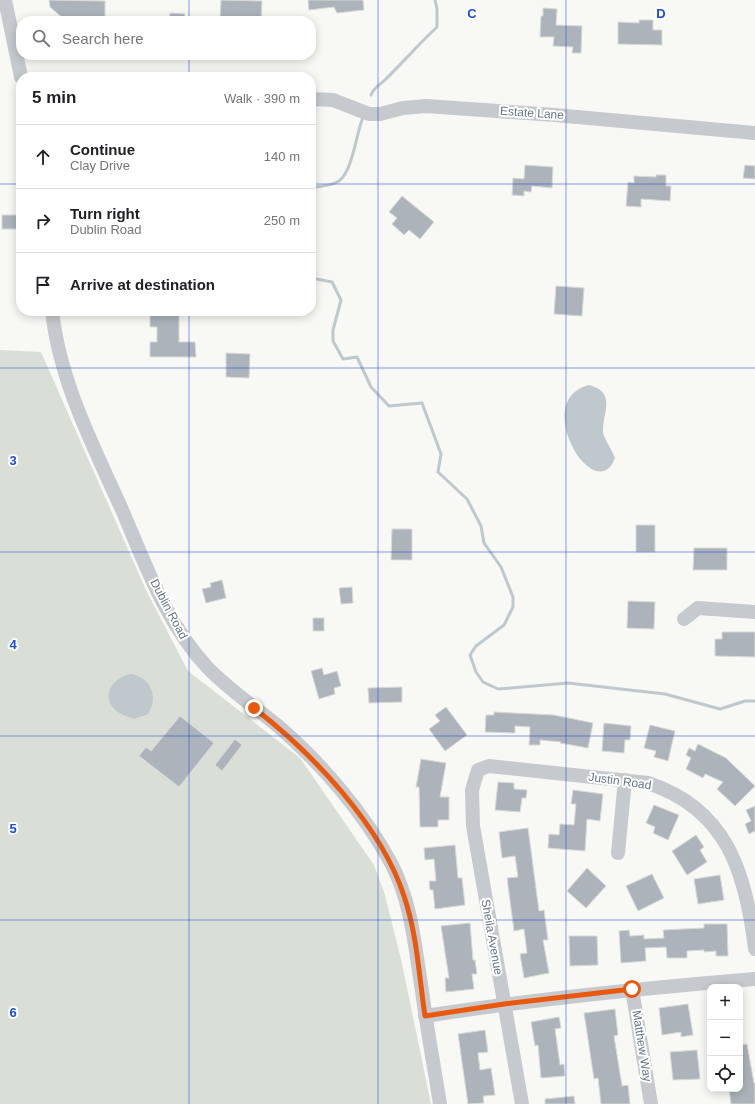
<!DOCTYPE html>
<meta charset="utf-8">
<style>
:root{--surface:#fff;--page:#f6f6f6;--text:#202124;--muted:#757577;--line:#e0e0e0}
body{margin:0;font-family:Helvetica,sans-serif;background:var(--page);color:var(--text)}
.controls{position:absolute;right:12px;bottom:12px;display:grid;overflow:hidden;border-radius:8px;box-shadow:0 2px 10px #0003}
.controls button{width:36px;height:36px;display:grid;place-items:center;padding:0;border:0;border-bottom:1px solid var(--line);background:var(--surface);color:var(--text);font:20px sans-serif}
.stop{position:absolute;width:12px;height:12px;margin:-9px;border:3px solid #ea580c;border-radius:50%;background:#fff}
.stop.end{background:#ea580c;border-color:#fff;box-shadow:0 1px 4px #0008}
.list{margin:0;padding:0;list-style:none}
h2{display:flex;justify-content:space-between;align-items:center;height:52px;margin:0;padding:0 16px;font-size:17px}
h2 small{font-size:13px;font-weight:400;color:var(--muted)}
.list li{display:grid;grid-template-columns:26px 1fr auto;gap:12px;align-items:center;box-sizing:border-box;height:64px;padding:0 16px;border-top:1px solid var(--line)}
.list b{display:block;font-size:15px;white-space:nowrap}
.list p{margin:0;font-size:13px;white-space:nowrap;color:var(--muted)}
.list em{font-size:13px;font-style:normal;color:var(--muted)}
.icon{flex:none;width:22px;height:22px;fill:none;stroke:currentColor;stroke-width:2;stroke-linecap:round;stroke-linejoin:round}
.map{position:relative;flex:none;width:755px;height:1104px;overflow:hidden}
.search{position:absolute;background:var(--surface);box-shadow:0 2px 10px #0003;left:16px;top:16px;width:300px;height:44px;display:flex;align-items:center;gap:10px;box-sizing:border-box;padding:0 14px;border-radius:16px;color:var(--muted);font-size:15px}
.panel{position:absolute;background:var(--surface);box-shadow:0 2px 10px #0003;left:16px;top:72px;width:300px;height:244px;border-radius:16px}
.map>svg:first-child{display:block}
</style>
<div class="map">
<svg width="755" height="1104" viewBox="0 0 755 1104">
<rect width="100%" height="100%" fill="#f8f8f5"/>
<polygon fill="#d9dfd6" points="0,350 41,352 146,590 188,671 300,758 374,865 385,895 401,959 431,1104 0,1104"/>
<g fill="#bec8cd">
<path d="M589 385C620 393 599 418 604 436 607 443 612 450 615 458 596 509 529 400 589 385Z"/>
<path d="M131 674C151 677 159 698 148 714L134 719C127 716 117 714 112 706 102 691 117 676 131 674Z"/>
</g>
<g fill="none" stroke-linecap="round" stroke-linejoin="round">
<g stroke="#bec8cd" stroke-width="3">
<path d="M371 95C374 87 380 85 386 79 403 62 419 44 437 27V9L435 0"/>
<path d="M311 188C319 186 332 186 339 181 352 172 356 136 362 120"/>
<polyline points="311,278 332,282 341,300 333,330 333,341 343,359 357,357 371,387 389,406 422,403 441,454 438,472 467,499 481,526 484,543 501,567 513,597 513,607 504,625 476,646 470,655 476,672 483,682 498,689 568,683 665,694 720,709 745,701 755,701"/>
</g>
</g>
<g fill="#acb3ba" stroke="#d9dad7">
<polygon points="49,0 105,1 105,17 100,18 101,21 65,21 64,19 50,7"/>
<polygon points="221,0 262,1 261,21 220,21"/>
<polygon points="308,0 363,0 364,10 337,13 334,7 309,10"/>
<polygon points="543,8 557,9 556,25 582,26 581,53 572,53 573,47 553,46 554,37 540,37 541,16 543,16"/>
<polygon points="170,13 185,14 184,21 169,21"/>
<polygon points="639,20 653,20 653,30 662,30 662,45 618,44 618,22 639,23"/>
<polygon points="525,165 553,167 552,188 532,186 531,192 524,191 524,196 512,195 513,178 524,179"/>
<polygon points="745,165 755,166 755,179 743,178"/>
<polygon points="656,175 666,175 666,186 671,186 670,201 641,199 641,207 626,206 628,182 634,183 634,176 656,177"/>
<polygon points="402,196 434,222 420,239 409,230 404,235 392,224 397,218 389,212"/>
<rect x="2" y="215" width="16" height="14"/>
<polygon points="556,286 584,288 582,316 554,314"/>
<polygon points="150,311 179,311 179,342 195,342 196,357 150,357 150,342 157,342 157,327 150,327"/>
<polygon points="226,353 250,354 249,378 226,377"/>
<rect x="636" y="525" width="19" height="27"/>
<polygon points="392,529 412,529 412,560 391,560"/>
<polygon points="694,548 727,548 727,570 693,570"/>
<polygon points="222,580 226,598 206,603 202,589 211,587 210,583"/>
<polygon points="352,587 353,603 341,604 339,588"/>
<polygon points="628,601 655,602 654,629 627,628"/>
<rect x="313" y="618" width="11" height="13"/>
<polygon points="722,632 755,632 755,657 715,656 715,639 722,639"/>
<polygon points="322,668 324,675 337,671 341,686 334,688 335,694 319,699 311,671"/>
<polygon points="402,687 402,702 369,703 368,688"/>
<polygon points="446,707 467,735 445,751 429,729 440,721 435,715"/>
<polygon points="494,712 554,715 593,723 588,748 560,743 561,742 540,740 540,745 529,745 530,727 515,726 515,733 485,732 486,715 494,715"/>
<polygon points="180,716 214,743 179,787 139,756 146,747 151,751"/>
<polygon points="604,723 631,726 630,740 625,740 624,753 602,751"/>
<polygon points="650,725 675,731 668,761 654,757 656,751 644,748"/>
<polygon points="235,739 242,745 222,771 215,765"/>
<polygon points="698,744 726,758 755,786 735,806 717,789 723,782 705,774 703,778 686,769 691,758 686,755 689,748 695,751"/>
<polygon points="421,759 446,763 440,797 449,797 449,820 438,820 438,827 420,827 419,787 416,787"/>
<polygon points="498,782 514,783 514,789 527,790 526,798 522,798 520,812 495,810"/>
<polygon points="573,790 603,794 600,821 587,819 585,851 548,848 549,834 559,835 560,824 574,825 576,804 571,804"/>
<polygon points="654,805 679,815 668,840 653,833 655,827 646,823"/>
<polygon points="755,806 755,831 749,834 745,824 751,821 746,810"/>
<polygon points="528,828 539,911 544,910 548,940 543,940 549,973 524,978 520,954 527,953 524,929 514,931 507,878 518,877 515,856 502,858 499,832"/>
<polygon points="696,835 704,847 700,850 707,862 687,875 672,851"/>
<polygon points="455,845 458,878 462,878 465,905 435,909 433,890 430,890 429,881 436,881 434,859 425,860 424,848"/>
<polygon points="587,868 606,886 586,908 567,891"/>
<polygon points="652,874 664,898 638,911 626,886"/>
<polygon points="720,875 724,900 698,904 694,879"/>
<polygon points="470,923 473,960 475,960 477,974 472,974 474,989 446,992 445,978 449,978 441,926"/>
<polygon points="704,924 727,924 728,956 716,956 716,951 704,952 704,950 687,951 687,958 667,958 666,947 645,948 646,961 621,963 619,931 629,930 630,936 644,935 644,939 664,938 663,930 704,928"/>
<polygon points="569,936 597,936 598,965 570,966"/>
<polygon points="688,1004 693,1035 681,1037 681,1032 662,1035 659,1008"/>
<polygon points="615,1009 618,1035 614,1036 622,1086 628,1085 630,1104 601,1104 598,1078 594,1079 588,1039 584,1013"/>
<polygon points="559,1017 561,1028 555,1029 560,1065 564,1064 565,1076 541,1078 538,1045 535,1046 531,1022"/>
<polygon points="485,1030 488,1052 478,1053 480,1070 491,1068 495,1095 483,1096 484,1103 468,1104 458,1034"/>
<polygon points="747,1044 754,1083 755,1083 755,1104 731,1104 729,1089 740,1089 740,1045"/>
<polygon points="697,1050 700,1079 673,1080 670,1052"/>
<polygon points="574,1096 575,1104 545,1104 545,1099"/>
</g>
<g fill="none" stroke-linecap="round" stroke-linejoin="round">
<g stroke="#c6c9cd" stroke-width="14">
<polyline points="5,0 21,77"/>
<polyline points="311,99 333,100 369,114 380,114 403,108 426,106 555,115 755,133"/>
<path d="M52 311C60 383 94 447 123 512 146 566 167 625 208 668 229 690 255 707 278 726 321 763 364 813 391 863 412 903 415 948 422 991 427 1029 434 1066 440 1104"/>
<polyline points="684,619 698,608 755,612"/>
<polyline points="618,853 625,780"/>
<polyline points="632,989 651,1104"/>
<path d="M425 1016C535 999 645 988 755 979"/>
<path d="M522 1104 473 826 472 790 478 770 489 766 648 783C727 809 746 873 755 949"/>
</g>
</g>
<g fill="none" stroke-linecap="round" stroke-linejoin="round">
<path stroke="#ea580c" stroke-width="5" d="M254 708C312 753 381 825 404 896 417 934 419 976 425 1016L504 1004 632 989"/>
</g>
<path fill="none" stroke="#1d4ed8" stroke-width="1" stroke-opacity="0.55" d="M189 0V21M378 0V1104M566 0V1104M189 55V77M0 184H21M311 184H755M189 311V1104M0 368H755M0 552H755M0 736H755M0 920H755"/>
<g text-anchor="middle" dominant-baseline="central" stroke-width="4" stroke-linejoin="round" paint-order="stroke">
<g font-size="12" fill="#677586" stroke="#fff">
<text transform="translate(532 113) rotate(4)">Estate Lane</text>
<text transform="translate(169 609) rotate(62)">Dublin Road</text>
<text transform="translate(620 781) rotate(8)">Justin Road</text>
<text transform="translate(492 937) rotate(80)">Sheila Avenue</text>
<text transform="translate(642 1046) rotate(81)">Matthew Way</text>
</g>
</g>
<g font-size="13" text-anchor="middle" font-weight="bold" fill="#1d4ed8" stroke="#fff" stroke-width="4" stroke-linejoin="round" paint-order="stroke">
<text x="472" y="18">C</text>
<text x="661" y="18">D</text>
<text x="13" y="465">3</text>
<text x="13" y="649">4</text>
<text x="13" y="833">5</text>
<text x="13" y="1017">6</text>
</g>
</svg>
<div class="controls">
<button>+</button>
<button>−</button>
<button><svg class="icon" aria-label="locate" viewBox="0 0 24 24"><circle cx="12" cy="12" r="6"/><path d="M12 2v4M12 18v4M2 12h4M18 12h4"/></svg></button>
</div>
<div class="stop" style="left:632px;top:989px"></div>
<div class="stop end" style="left:254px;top:708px"></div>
<div class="search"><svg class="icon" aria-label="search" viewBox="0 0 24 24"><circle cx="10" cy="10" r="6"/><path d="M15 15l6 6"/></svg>Search here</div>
<section class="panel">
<h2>5 min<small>Walk · 390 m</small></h2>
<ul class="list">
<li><svg class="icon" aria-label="ahead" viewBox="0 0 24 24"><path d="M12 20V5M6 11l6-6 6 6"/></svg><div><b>Continue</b><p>Clay Drive</p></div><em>140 m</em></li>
<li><svg class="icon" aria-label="right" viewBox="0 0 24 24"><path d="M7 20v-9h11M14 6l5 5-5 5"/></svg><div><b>Turn right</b><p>Dublin Road</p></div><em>250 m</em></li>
<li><svg class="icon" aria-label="arrive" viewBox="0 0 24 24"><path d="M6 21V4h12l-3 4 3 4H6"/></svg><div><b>Arrive at destination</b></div></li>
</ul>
</section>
</div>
